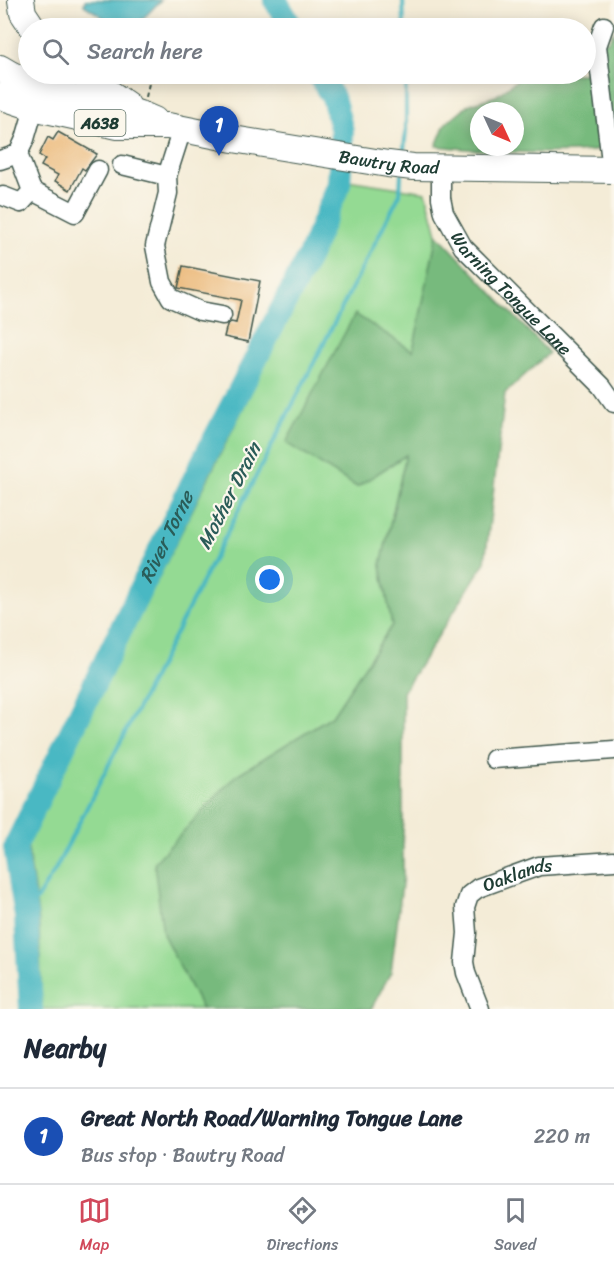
<!DOCTYPE html>
<meta charset="utf-8">
<style>
:root{--surface:#fff;--page:#f2f2f3;--text:#1f2937;--muted:#747a83;--line:#e0e1e3;--accent:#d1495b}
body{margin:0;font-family:Sriracha,sans-serif;background:var(--page);color:var(--text)}
.compass{position:absolute;left:470px;top:102px;width:54px;height:54px;border-radius:50%;background:var(--surface);box-shadow:0 3px 15px #0003;rotate:134deg}
.you{position:absolute;left:270px;top:580px;width:21px;height:21px;margin:-15px;border:4px solid #fff;border-radius:50%;background:#1a73e8;box-shadow:0 0 0 9px #1a73e833}
.badge{display:grid;place-items:center;width:39px;height:39px;border-radius:50%;background:var(--accent);color:#fff;font-size:20px;font-weight:700}
.pin{position:absolute;translate:-50% -50px;filter:drop-shadow(0 2px 3px #0008)}
.pin::after{content:'';position:absolute;top:32px;width:21px;height:18px;background:inherit;clip-path:polygon(0 0,100% 0,50% 100%)}
.list{margin:0;padding:0;list-style:none}
h2{display:flex;justify-content:space-between;align-items:center;height:78px;margin:0;padding:0 24px;font-size:26px}
h2 small{font-size:20px;font-weight:400;color:var(--muted)}
.list li{display:grid;grid-template-columns:39px 1fr auto;gap:18px;align-items:center;box-sizing:border-box;height:96px;padding:0 24px;border-top:2px solid var(--line)}
.list b{display:block;font-size:22px;white-space:nowrap}
.list p{margin:0;font-size:20px;white-space:nowrap;color:var(--muted)}
.list em{font-size:20px;font-style:normal;color:var(--muted)}
.icon{flex:none;width:33px;height:33px;fill:none;stroke:currentColor;stroke-width:2;stroke-linecap:round;stroke-linejoin:round}
.map{position:relative;flex:none;width:614px;height:1009px;overflow:hidden}
.search{position:absolute;background:var(--surface);box-shadow:0 3px 15px #0003;left:18px;right:18px;top:18px;height:66px;display:flex;align-items:center;gap:15px;box-sizing:border-box;padding:0 21px;border-radius:33px;color:var(--muted);font-size:22px}
.sheet{height:174px;background:var(--surface)}
nav{display:flex;justify-content:space-around;align-items:center;box-sizing:border-box;height:84px;border-top:2px solid var(--line);background:var(--surface);font-size:16px;color:var(--muted)}
nav a{display:grid;justify-items:center;gap:3px}
nav .on{color:var(--accent)}
.map>svg:first-child{display:block}
</style>
<div class="map">
<svg width="614" height="1009" viewBox="0 0 614 1009">
<rect width="100%" height="100%" fill="#fbf7ec"/>
<filter id="ink" filterUnits="userSpaceOnUse"><feTurbulence type="fractalNoise" baseFrequency=".0167" numOctaves="2"/><feDisplacementMap in="SourceGraphic" scale="12" xChannelSelector="R" yChannelSelector="G"/><feConvolveMatrix kernelMatrix="1 2 1 2 8 2 1 2 1" color-interpolation-filters="sRGB"/></filter>
<filter id="wash" filterUnits="userSpaceOnUse"><feTurbulence type="fractalNoise" baseFrequency=".008" numOctaves="4" result="noise"/><feDisplacementMap in="SourceGraphic" scale="24" xChannelSelector="R" yChannelSelector="G"/><feGaussianBlur stdDeviation="1.35" result="paint"/><feColorMatrix in="noise" values="0 0 0 0 0 0 0 0 0 0 0 0 0 0 0 0 0 1.4 0 .05"/><feComposite in="paint" operator="in"/></filter>
<g filter="url(#wash)">
<rect width="100%" height="100%" fill="#f4ecd7"/>
<polygon fill="#94da93" stroke="#5a8c64" stroke-width="1.5" points="347,180 426,192 437,234 413,351 406,454 381,565 392,625 332,716 235,776 163,934 202,1009 42,1009 39,921 27,842 329,236"/>
<g fill="#77ba7d" stroke="#4b7c58" stroke-width="1.5" fill-rule="evenodd">
<path d="M614 31V151L599 148 593 151C541 155 489 152 436 146L445 124 468 105 496 96 525 74H586V43L592 39 607 42ZM479 111H515V147H479Z"/>
<polygon points="437,234 549,353 505,393 485,562 403,692 403,876 391,972 371,1009 202,1009 163,934 154,863 235,776 332,716 392,625 381,565 406,455 357,487 286,443 355,314 413,351"/>
</g>
<path fill="#4ab8c3" stroke="#347a7c" stroke-width="1.5" d="M85 0H161C124 40 127 32 84 5Z"/>
<g fill="none" stroke-linecap="round" stroke-linejoin="round">
<g stroke="#4ab8c3" stroke-width="4">
<polyline points="403,0 404,28"/>
<polyline points="403,158 406,130 406,74"/>
<polyline points="26,916 55,870 400,194 401,174"/>
</g>
<g stroke="#4ab8c3" stroke-width="24">
<polyline points="275,0 292,28"/>
<path id="s1" d="M31 1009 26 916 15 847 202 463 309 256 339 184 342 131 333 97 318 74"/>
</g>
</g>
<g id="blocks">
<g fill="#ebb878">
<polygon points="58,132 97,154 85,170 82,168 70,190 55,181 58,175 41,166 45,159 39,155 48,137 53,140"/>
<polygon points="183,266 260,281 248,342 224,337 227,325 231,322 236,323 241,300 178,288"/>
</g>
</g>
</g>
<g filter="url(#ink)">
<use href="#blocks" fill-opacity="0" stroke="#3f574c" stroke-width="1.5"/>
<g fill="none" stroke-linecap="round" stroke-linejoin="round">
<g stroke="#3f574c" stroke-width="21">
<g id="minor">
<polyline points="604,26 597,46 612,170"/>
<polyline points="0,160 18,154"/>
<polyline points="122,165 167,176 182,129"/>
<path id="s2" d="M441 167V198L444 213 463 247 602 386 614 403"/>
<polyline points="167,176 168,193 155,246 162,282 171,298 200,311 222,315"/>
<polyline points="32,191 75,213 98,170"/>
<polyline points="3,196 21,203 32,191 18,154 25,139 44,74"/>
<polyline points="494,759 614,750"/>
<path id="s3" d="M480 1009 466 973 464 962 467 933 465 907 469 895 478 888 539 866 614 861"/>
</g>
</g>
<g stroke="#3f574c" stroke-width="28">
<g id="highway">
<polyline points="21,0 23,13 33,28"/>
<path d="M0 68C27 85 60 95 91 103 115 108 132 109 154 120"/>
<polyline points="82,74 127,105"/>
<path id="s4" d="M0 96 33 107 118 126H168L233 139 388 164 413 167 614 170"/>
</g>
</g>
<polyline stroke="#3f574c" stroke-width="2" stroke-dasharray="4.5 4.5" stroke-linecap="butt" points="146,97 151,74"/>
<use href="#minor" stroke="#fff" stroke-width="18"/>
<use href="#highway" stroke="#fff" stroke-width="26"/>
</g>
</g>
<g text-anchor="middle" dominant-baseline="central" stroke-width="4.5" stroke-linejoin="round" paint-order="stroke">
<rect fill="#fbf7ec" stroke="#61756b" stroke-width="1.5" x="74.5" y="110" width="51" height="26" rx="4.5"/>
<g font-size="16" font-weight="bold" fill="#1f3d34">
<text x="100" y="123">A638</text>
</g>
<g font-size="18" fill="#1f3d34" stroke="#fbf7ec">
<text stroke="none"><textPath href="#s4" startOffset="396">Bawtry Road</textPath></text>
<text stroke="none"><textPath href="#s2" startOffset="152">Warning Tongue Lane</textPath></text>
<text stroke="none"><textPath href="#s3" startOffset="171">Oaklands</textPath></text>
</g>
<g font-size="20" font-style="italic" fill="#2a5c58" stroke="#fbf7ec">
<text transform="translate(229 496) rotate(-63)">Mother Drain</text>
<text stroke="none"><textPath href="#s1" startOffset="508">River Torne</textPath></text>
</g>
</g>
</svg>
<svg class="compass" viewBox="-18 -18 36 36"><path d="M0-13l5 13h-10z" fill="#e53935"/><path d="M0 13l5-13h-10z" fill="#747a83"/></svg>
<div class="you"></div>
<div class="pin badge" style="left:219px;top:156px;background:#1a4fb4">1</div>
<div class="search"><svg class="icon" aria-label="search" viewBox="0 0 24 24"><circle cx="10" cy="10" r="6"/><path d="M15 15l6 6"/></svg>Search here</div>
</div>
<section class="sheet">
<h2>Nearby<small></small></h2>
<ul class="list">
<li><span class="badge" style="background:#1a4fb4">1</span><div><b>Great North Road/Warning Tongue Lane</b><p>Bus stop · Bawtry Road</p></div><em>220 m</em></li>
</ul>
</section>
<nav>
<a class="on"><svg class="icon" aria-label="map" viewBox="0 0 24 24"><path d="M3 6l6-2 6 2 6-2v14l-6 2-6-2-6 2zM9 4v14M15 6v14"/></svg>Map</a>
<a><svg class="icon" aria-label="directions" viewBox="0 0 24 24"><path d="M12 3l9 9-9 9-9-9zM9 14v-3h6M13 9l2 2-2 2"/></svg>Directions</a>
<a><svg class="icon" aria-label="saved" viewBox="0 0 24 24"><path d="M7 4h10v16l-5-4-5 4z"/></svg>Saved</a>
</nav>
